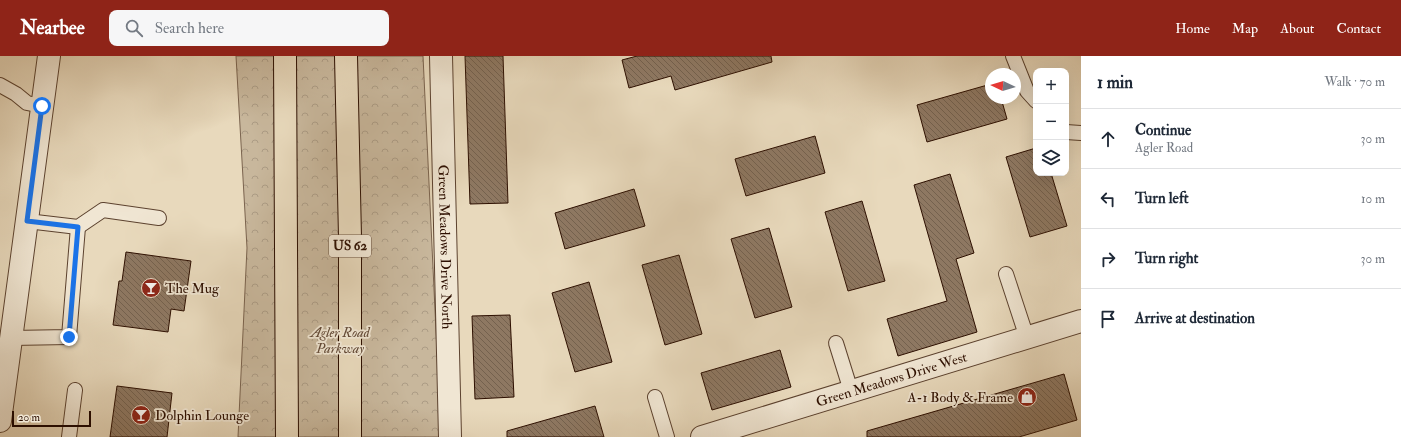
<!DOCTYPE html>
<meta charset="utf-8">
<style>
:root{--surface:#fff;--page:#f6f6f7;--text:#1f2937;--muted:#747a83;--line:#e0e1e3;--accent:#8f2418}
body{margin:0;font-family:"IM FELL Double Pica",serif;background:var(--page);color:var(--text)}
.controls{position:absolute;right:12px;top:12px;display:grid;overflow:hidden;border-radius:8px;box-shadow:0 4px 16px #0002}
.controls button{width:36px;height:36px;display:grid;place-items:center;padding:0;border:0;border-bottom:1px solid var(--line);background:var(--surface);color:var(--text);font:20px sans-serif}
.compass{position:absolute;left:985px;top:12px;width:36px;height:36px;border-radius:50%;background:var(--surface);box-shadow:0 4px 16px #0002;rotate:274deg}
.scale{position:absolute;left:12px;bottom:10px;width:79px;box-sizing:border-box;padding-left:4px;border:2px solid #2d0f00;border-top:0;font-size:11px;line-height:14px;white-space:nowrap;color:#2d0f00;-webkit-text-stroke:3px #f0e6d3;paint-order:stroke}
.stop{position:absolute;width:12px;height:12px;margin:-9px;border:3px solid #1a73e8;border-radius:50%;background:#fff}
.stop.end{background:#1a73e8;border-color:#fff;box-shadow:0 1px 4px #0008}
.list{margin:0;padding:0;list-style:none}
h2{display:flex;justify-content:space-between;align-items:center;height:52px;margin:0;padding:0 16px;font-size:17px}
h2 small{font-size:13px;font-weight:400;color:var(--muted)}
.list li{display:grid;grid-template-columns:26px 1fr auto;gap:12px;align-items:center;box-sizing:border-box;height:60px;padding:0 16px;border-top:1px solid var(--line)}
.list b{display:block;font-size:15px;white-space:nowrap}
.list p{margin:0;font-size:13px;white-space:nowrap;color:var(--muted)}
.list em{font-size:13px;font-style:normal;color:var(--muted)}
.icon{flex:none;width:22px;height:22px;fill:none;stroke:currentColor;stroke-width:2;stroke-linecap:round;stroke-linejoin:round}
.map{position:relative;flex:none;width:1081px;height:381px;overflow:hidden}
header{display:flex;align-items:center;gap:24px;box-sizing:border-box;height:56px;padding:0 20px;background:var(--accent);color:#fff}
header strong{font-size:19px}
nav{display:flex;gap:22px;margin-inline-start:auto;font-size:14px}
.search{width:280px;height:36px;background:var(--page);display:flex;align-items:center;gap:10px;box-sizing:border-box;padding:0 14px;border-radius:8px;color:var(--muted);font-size:15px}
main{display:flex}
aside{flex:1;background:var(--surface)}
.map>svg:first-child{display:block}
</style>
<header>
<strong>Nearbee</strong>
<div class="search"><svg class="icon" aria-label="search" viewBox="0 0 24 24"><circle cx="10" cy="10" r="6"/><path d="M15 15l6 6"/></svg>Search here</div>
<nav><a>Home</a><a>Map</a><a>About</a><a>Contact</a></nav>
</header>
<main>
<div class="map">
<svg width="1081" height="381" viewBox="0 0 1081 381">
<defs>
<pattern id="park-crowns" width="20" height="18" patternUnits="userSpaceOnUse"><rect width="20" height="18" fill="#c8b79c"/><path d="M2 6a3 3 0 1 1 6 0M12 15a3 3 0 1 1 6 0" fill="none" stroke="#ac9c85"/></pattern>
<pattern id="building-back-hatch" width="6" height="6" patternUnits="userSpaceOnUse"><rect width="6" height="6" fill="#8e7862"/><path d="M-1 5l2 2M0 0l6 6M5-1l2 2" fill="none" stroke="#74614e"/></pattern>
</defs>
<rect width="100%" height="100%" fill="#e8d9bc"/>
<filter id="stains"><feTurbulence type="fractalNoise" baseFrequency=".005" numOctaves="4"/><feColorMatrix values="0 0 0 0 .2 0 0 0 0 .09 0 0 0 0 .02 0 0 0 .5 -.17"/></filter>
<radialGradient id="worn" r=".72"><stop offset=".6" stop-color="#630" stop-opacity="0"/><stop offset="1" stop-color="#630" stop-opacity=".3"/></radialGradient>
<polygon fill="url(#park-crowns)" stroke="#7a634e" points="236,0 423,0 441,381 238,381 247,192"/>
<g fill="url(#building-back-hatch)" stroke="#2d0f00">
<polygon points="465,0 503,0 508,147 470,148"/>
<polygon points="637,0 771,0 772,6 675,34 671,20 629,32 622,4"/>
<polygon points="991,28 991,42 1001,42 1007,63 927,86 917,49"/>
<polygon points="815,80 825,117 746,140 735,103"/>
<polygon points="1036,92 1036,117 1051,117 1067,170 1030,181 1006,101"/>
<polygon points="950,118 974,197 956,203 977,276 898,300 887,263 947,245 914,129"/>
<polygon points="634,133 645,170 565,193 555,157"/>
<polygon points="862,145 885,225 848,235 825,156"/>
<polygon points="769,172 792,251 755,262 731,183"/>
<polygon points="126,196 191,205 184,255 171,253 168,276 113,269 119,225 122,225"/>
<polygon points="679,199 702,278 665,289 642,209"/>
<polygon points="589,226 612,306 575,316 552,237"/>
<polygon points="510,259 514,341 475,343 472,260"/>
<polygon points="780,294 791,331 712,354 701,317"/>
<polygon points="1064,318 1077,364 1019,381 867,381 867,375"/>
<polygon points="117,330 172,337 167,381 110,381"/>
<polygon points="595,350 604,381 507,381 507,375"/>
</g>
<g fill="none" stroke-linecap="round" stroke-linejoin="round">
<g stroke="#5c422f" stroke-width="16">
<g id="lane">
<polyline points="1013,0 1027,35 1036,45"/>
<polyline points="0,29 16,38 27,47 42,50"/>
<polyline points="1066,76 1081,77"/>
<polyline points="27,165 78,171 103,154 159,162"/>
<polyline points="1006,218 1027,282"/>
<polyline points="11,282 69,281 78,171"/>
<polyline points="836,287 851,335"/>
<polyline points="655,341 667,381"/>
<polyline points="69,381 75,334"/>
</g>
</g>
<g stroke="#5c422f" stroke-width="24">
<g id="street">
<path id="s1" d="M441 0 450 381"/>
<polyline points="0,365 49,0"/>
<path id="s2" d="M702 381 1081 265"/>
</g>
</g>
<g stroke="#2d0f00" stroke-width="24">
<g id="highway">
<polyline points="285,0 287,381"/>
<polyline points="346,0 350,181 350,381"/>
</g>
</g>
<use href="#lane" stroke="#f0e6d3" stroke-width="14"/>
<use href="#street" stroke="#f0e6d3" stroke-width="22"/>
<use href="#highway" stroke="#e8d9bc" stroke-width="22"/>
</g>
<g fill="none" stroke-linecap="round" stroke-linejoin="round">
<polyline stroke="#1a73e8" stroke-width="5" points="42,50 27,165 78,171 69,281"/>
</g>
<defs>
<g id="bar-disc" transform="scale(1)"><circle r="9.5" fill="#8f2418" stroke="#f0e6d3"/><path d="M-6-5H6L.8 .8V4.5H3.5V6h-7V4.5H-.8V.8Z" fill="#fff"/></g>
<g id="shop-disc" transform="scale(1)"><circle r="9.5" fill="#8f2418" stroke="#f0e6d3"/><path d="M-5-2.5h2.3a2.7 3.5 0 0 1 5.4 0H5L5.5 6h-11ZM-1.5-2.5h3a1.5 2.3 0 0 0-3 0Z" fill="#fff"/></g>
</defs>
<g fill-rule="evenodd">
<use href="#bar-disc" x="151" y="232"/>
<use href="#shop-disc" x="1027" y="341"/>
<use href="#bar-disc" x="141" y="359"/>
</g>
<g text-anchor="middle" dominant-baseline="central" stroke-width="3.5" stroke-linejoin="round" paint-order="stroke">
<rect fill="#f0e6d3" stroke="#68503f" stroke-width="1" x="329" y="179" width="42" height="22" rx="3"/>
<g font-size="13" font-weight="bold" fill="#2d0f00">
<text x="350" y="190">US 62</text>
</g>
<g font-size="14" fill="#2d0f00" stroke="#f0e6d3">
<text stroke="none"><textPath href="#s1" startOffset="191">Green Meadows Drive North</textPath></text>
<text stroke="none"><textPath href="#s2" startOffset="198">Green Meadows Drive West</textPath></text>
</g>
<g font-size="14" fill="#2d0f00" stroke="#f0e6d3" text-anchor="start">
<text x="165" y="232">The Mug</text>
<text x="1013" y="341" text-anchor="end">A-1 Body &amp; Frame</text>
<text x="155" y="359">Dolphin Lounge</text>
</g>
<g font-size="14" font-style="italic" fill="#634a37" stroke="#f0e6d3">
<text x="340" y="276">Agler Road<tspan x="340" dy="16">Parkway</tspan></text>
</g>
</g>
<rect width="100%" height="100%" filter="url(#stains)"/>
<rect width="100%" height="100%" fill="url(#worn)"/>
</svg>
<div class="controls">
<button>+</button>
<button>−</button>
<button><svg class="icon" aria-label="layers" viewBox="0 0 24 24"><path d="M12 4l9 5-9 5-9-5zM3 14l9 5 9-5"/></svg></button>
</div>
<svg class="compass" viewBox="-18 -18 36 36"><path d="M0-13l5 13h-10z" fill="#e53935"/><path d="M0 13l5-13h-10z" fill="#747a83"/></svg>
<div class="scale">20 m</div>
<div class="stop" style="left:42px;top:50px"></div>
<div class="stop end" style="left:69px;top:281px"></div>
</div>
<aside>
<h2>1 min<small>Walk · 70 m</small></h2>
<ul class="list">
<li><svg class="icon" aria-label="ahead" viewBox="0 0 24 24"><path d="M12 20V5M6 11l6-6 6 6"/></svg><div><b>Continue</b><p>Agler Road</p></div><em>30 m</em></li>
<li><svg class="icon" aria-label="left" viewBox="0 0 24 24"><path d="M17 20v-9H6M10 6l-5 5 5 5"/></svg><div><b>Turn left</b></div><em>10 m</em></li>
<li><svg class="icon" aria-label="right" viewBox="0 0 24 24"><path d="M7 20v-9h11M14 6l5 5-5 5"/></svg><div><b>Turn right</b></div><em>30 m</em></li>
<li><svg class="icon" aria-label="arrive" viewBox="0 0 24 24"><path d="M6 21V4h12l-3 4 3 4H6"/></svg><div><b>Arrive at destination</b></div></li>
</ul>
</aside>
</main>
